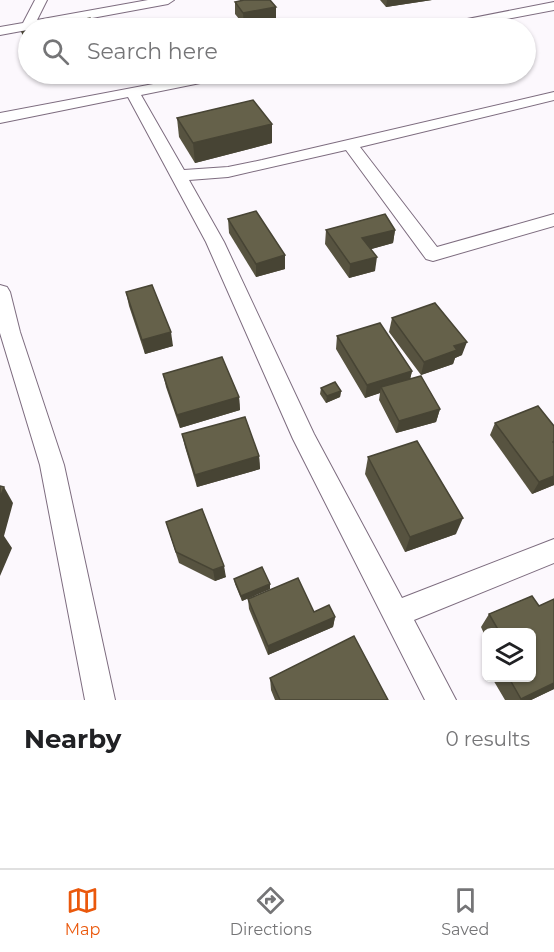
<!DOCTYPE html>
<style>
:root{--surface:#fff;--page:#f6f6f6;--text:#202124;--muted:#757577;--line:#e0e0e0;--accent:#ea580c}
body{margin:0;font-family:Montserrat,sans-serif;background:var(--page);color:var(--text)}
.controls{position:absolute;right:18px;bottom:18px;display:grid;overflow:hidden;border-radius:9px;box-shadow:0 2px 4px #0004}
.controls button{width:54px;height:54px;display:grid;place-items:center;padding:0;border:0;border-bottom:2px solid var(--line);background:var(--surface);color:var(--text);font:30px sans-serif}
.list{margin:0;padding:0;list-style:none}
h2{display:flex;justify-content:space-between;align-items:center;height:78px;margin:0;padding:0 24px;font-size:26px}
h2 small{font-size:20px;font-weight:400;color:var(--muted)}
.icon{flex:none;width:33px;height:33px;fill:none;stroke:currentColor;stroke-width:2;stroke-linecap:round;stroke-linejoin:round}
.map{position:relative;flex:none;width:554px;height:700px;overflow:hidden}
.search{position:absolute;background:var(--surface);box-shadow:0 2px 4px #0004;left:18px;right:18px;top:18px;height:66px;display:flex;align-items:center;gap:15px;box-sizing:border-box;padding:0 21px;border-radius:33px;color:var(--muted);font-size:22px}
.sheet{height:168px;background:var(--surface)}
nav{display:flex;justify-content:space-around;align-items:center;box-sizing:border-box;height:84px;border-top:2px solid var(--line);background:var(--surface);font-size:16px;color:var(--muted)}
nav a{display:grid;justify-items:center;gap:3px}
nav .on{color:var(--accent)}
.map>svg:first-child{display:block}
</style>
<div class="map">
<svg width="554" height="700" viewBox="0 0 554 700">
<rect width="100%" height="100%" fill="#fcf8fd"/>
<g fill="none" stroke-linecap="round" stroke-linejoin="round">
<g stroke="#7d6c7f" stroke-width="2">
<g id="street">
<polygon points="35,0 47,0 37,20 148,0 174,0 168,4 0,35 0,27 23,23"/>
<polygon points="554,2 554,10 459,28 435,28 442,24"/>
<polygon points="206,74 232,74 225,78 141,95 184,170 228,167 262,160 554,92 554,100 360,147 437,247 554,214 554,226 433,261 426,259 346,150 228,177 189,180 224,242 314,434 402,598 554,539 554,563 414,620 456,700 425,700 293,439 206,242 128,97 0,123 0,113"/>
<polygon points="0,285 7,287 10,292 20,332 64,465 115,700 85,700 40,465 0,333"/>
</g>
</g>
<use href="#street" fill="#fff" fill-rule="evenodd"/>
</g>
<g fill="#575340">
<polygon points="380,0 432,0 386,7"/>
<polygon points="235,2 276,7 276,20 244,25 235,14"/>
<polygon points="28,31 28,52 22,32"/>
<polygon points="177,118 272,124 272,143 195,163 179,137"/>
<polygon points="228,219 285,255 285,269 256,277 229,233"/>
<polygon points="326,230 395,230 393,243 371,249 375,271 349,278 325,244"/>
<polygon points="126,292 173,346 145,354 129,306"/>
<polygon points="392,318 462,355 455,358 453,364 421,375 389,332"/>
<polygon points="337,336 412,371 410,379 440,409 436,422 396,433 379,400 380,393 365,398 336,349"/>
<polygon points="163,374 239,397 240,410 180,428 166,387"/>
<polygon points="321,388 341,391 340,397 326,403 320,394"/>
<polygon points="495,423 554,485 532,494 490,435"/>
<polygon points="182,434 259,456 260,469 197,487 185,447"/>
<polygon points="368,457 456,534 405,552 365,474"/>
<polygon points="166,522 226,577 215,581 179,563"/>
<polygon points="234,579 270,584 270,589 242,601 235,584"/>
<polygon points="532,596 539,606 554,599 554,689 531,700 505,700 492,678 531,678 531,633 486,633 486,638 481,627 489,614"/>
<polygon points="248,599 314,612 335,617 333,627 268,655 249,609"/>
<polygon points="270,678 388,700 275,700 271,690"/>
</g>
<g fill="#474434">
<polygon points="387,0 432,0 386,7"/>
<polygon points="276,7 276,20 244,25 243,13"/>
<polygon points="272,124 272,143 195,163 193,143"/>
<polygon points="395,230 393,243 361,252 362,238"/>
<polygon points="285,255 285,269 256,277 256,264"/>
<polygon points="377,257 375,271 349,278 350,264"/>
<polygon points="171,332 173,346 145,354 142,340"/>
<polygon points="467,342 462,355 455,358 453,364 421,375 424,362 454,346"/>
<polygon points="412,371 409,384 381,387 380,393 365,398 367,385"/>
<polygon points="341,391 340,397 326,403 327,396"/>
<polygon points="239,397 240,410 180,428 177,415"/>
<polygon points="440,409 436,422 396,433 399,421"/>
<polygon points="259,456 260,469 197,487 195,475"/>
<polygon points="554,476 554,485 532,494 539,482"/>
<polygon points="4,487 13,503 4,536 12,548 0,576 0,498"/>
<polygon points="463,518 456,534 405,552 410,537"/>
<polygon points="224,566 226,577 215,581 213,570"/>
<polygon points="270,584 270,589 242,601 241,596"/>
<polygon points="335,617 333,627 268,655 268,646"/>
<polygon points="554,683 554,689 531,700 520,700"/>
</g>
<g fill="#65614a" stroke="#474434" stroke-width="1.5">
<polygon points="244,0 270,0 276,7 243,13 235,2"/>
<polygon points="90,18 97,28 39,28"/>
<polygon points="451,24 457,28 426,28"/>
<polygon points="28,31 28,43 22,32"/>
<polygon points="253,100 272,124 193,143 177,118"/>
<polygon points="256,211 285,255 256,264 228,219"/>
<polygon points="385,214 395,230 362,238 377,257 350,264 326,230"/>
<polygon points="152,285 171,332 142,340 126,292"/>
<polygon points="435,303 467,342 454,346 457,350 424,362 392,318"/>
<polygon points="380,323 412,371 367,385 337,336"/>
<polygon points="222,357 239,397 177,415 163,374"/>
<polygon points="421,376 440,409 399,421 381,387"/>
<polygon points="335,382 341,391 327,396 321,388"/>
<polygon points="538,406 554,426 554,441 553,442 554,443 554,476 539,482 495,423"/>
<polygon points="245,417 259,456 195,475 182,434"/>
<polygon points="417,441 463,518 410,537 368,457"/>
<polygon points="0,486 4,487 0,498"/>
<polygon points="202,509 224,566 213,570 176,552 166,522"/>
<polygon points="262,567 270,584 241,596 234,579"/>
<polygon points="298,578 314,612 329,605 335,617 268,646 248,599"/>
<polygon points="532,596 539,606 554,599 554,683 521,699 509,678 531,678 531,633 500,633 489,614"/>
<polygon points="354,636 388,700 280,700 270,678"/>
</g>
</svg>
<div class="controls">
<button><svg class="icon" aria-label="layers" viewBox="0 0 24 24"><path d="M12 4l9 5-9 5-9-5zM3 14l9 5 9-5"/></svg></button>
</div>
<div class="search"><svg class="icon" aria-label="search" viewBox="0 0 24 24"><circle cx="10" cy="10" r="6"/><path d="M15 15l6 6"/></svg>Search here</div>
</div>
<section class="sheet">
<h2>Nearby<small>0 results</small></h2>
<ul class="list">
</ul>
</section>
<nav>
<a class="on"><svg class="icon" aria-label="map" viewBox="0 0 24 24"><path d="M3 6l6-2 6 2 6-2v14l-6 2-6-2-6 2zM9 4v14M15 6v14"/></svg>Map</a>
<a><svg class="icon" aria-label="directions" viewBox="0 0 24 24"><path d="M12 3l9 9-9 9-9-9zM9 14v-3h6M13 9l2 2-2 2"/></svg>Directions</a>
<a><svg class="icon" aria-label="saved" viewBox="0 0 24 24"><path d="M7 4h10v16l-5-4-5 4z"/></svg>Saved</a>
</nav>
